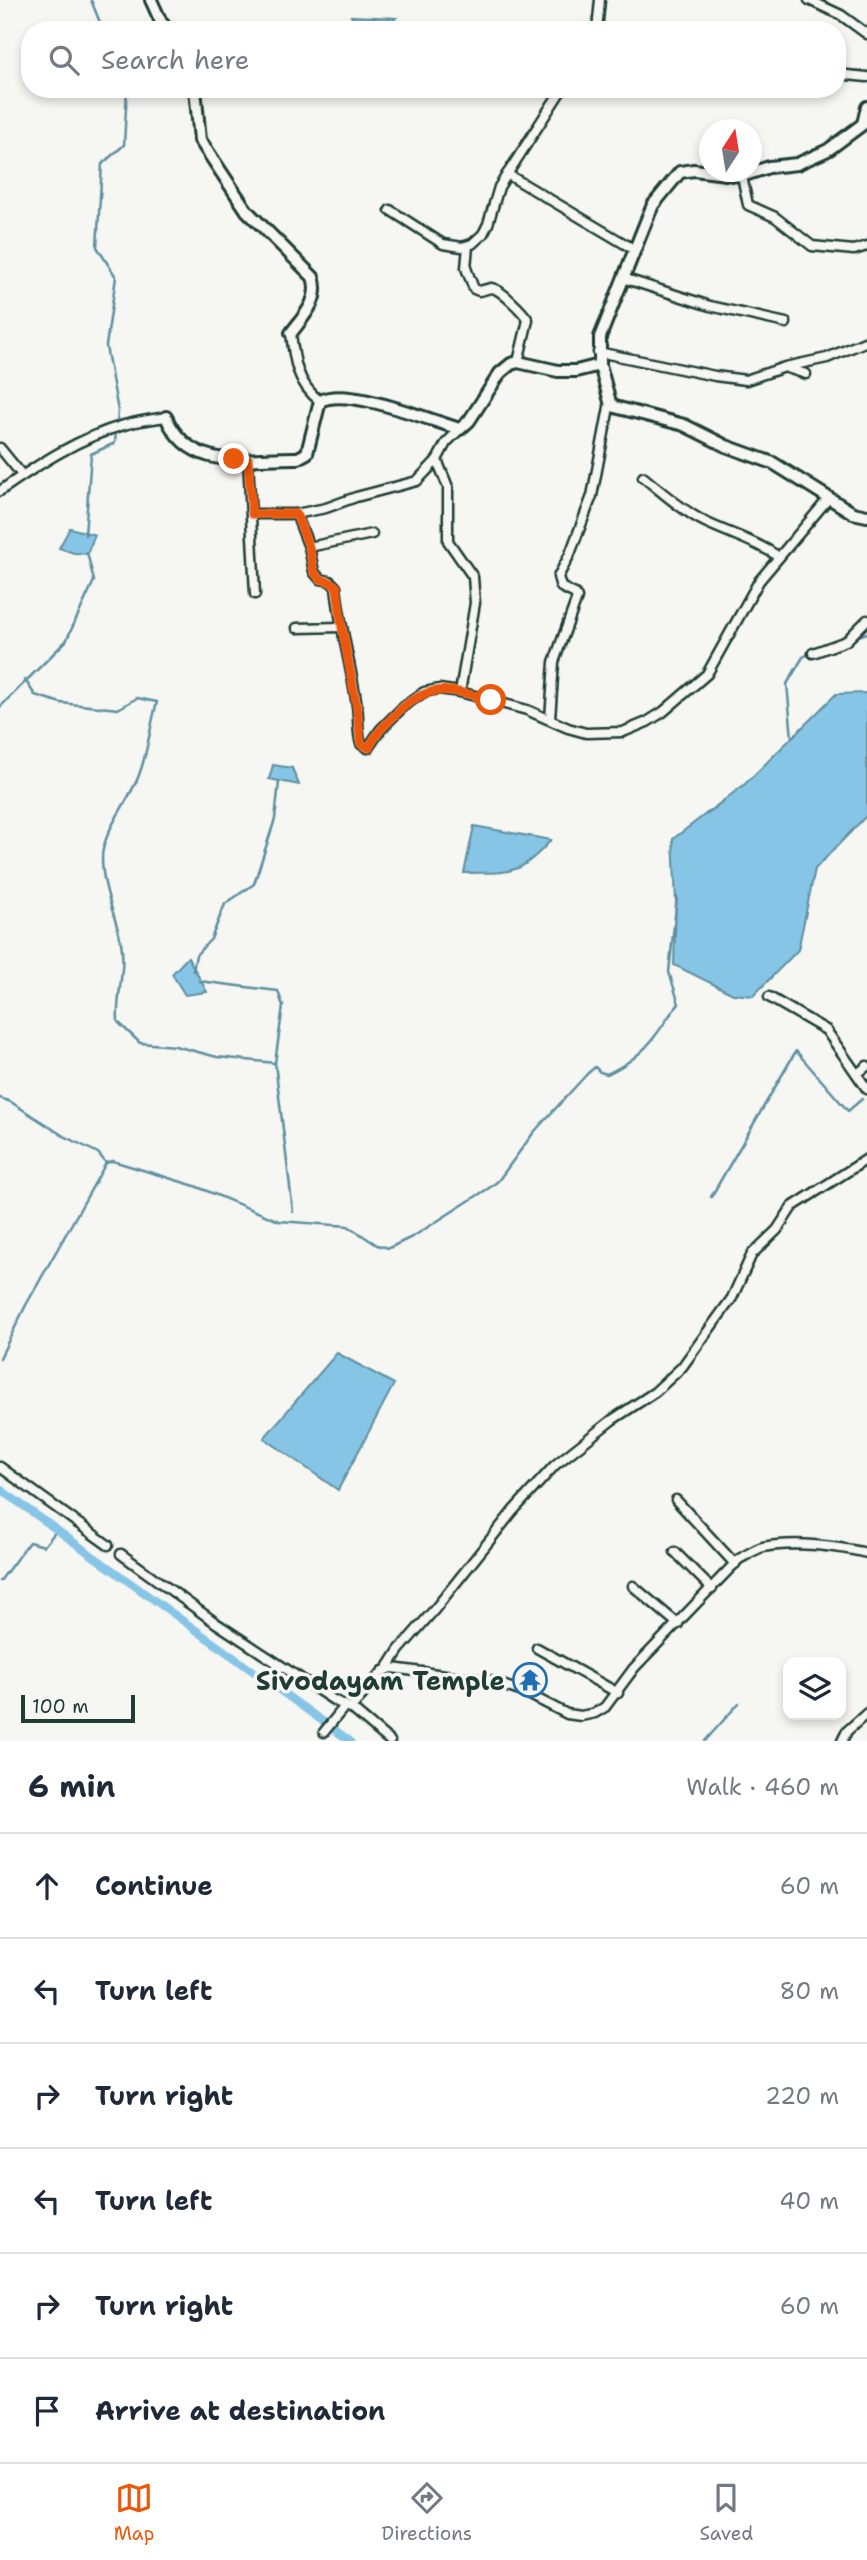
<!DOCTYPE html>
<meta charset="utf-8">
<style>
:root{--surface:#fff;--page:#f2f2f3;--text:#1f2937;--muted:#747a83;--line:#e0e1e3;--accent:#ea580c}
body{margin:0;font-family:"Shantell Sans",sans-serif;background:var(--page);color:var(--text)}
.controls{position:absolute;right:21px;bottom:21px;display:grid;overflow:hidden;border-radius:14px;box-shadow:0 4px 10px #0003}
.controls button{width:63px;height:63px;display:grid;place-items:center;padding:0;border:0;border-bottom:2px solid var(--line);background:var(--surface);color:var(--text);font:35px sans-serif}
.compass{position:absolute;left:699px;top:119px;width:63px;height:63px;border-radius:50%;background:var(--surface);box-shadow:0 4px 10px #0003;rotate:12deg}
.scale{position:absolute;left:21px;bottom:18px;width:114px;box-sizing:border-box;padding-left:7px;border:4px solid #1f3d34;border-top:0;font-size:19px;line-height:24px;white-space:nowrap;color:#1f3d34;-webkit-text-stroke:5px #f6f6f2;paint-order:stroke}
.stop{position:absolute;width:21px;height:21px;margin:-16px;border:5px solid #ea580c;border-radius:50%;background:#fff}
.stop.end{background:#ea580c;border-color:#fff;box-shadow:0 2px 7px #0008}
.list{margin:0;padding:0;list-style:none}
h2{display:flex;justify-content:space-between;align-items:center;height:91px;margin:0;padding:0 28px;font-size:30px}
h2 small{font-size:23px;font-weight:400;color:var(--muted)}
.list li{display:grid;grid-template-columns:46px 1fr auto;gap:21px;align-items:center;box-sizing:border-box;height:105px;padding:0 28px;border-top:2px solid var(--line)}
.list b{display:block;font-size:26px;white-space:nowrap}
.list em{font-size:23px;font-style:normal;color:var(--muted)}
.icon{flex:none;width:38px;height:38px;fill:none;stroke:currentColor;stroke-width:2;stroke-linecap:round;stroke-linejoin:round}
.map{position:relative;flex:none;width:867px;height:1741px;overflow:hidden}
.search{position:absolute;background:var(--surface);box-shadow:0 4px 10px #0003;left:21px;right:21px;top:21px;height:77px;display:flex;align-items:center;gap:18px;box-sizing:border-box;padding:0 24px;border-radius:28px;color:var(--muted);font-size:26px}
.sheet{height:721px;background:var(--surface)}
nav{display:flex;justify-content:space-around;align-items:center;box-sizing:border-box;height:98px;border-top:2px solid var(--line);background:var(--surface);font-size:19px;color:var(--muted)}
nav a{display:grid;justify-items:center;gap:4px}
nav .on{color:var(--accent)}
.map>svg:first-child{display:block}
</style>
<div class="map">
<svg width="867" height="1741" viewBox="0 0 867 1741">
<rect width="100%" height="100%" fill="#f6f6f2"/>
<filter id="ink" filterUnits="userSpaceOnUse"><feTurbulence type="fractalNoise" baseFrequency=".0143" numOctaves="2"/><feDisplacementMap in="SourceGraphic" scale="14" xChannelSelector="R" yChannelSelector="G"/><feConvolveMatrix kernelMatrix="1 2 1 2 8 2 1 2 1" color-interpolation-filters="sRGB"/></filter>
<g filter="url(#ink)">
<g fill="#87c5e7" stroke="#5d8f9f" stroke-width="2">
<polygon points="351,16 396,18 384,30 358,30"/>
<polygon points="70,528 95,535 87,554 74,553 59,548"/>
<polygon points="867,693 867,815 815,869 798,950 753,996 733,994 674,965 676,902 673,839 745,784 836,694"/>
<polygon points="273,765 292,768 299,785 269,779"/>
<path d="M474 826 551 840C518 877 510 872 464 873Z"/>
<polygon points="188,957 207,992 185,995 172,974"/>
<polygon points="337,1353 394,1384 338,1490 264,1438"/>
</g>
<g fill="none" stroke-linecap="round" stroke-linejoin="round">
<g stroke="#5d8f9f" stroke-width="2.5">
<polyline points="91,0 103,30"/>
<polyline points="117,425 118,411 106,346 116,277 97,247 102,164 124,145 127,89"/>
<polyline points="85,535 91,454 115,443 116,431"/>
<polyline points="853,638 867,633"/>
<path d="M25 680 35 695 61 703 118 709 137 698 157 702C150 726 148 752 139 775 130 800 102 832 102 858 102 887 115 914 121 942 126 970 116 995 118 1022L140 1043 175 1046 217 1057 275 1063 293 1212"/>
<polyline points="0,707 66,641 94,581 87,552"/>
<polyline points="792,738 787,684 803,657 811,653"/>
<polyline points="707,814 724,801"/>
<polyline points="193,971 196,955 211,939 225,904 254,884 275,819 279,782"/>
<polyline points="199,981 278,991 283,1006 275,1063"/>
<polyline points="0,1098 11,1102 62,1135 98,1153 106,1163"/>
<polyline points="711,1197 796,1051 848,1111 862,1099"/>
<path d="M0 1358 26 1305 106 1163 113 1161 195 1186 279 1221 348 1226 377 1245 389 1248 414 1236 489 1188 498 1181 534 1132 587 1074 595 1067 600 1072 607 1074C626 1065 643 1053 655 1036 664 1025 669 1014 679 1004L669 972 677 897"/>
<polyline points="0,1581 29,1542 44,1546 57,1530"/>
<polyline points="705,1741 739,1703"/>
</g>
<polyline stroke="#87c5e7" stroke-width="8" points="0,1489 350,1741"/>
<g stroke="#1f3d34" stroke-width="13">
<g id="street">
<polyline points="809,0 841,15 867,34"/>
<polyline points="597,30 600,0"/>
<polyline points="837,74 867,77"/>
<polyline points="507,174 635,250"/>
<polyline points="742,176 748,205 775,217 812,246 854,250 867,246"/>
<polyline points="390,210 443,244 462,247 472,244 483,234 488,224 499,187 562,89"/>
<path d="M468 246 466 268 474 289 479 291C481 291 490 288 491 288 500 288 524 313 528 320L518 362"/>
<polyline points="623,278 710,306 786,323"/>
<path d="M291 333C294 360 297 384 320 401"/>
<polyline points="598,352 715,376 746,380 785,367 827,358 867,341"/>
<polyline points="787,368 806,374"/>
<polyline points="0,448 22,475"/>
<polyline points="248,459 255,594"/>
<polyline points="437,460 448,487 448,541 473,577 475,603 460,692"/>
<path d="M643 477C662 492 683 511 705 522 730 534 756 541 779 557"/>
<path d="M0 491C39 464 78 438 124 425 137 421 152 419 166 417"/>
<polyline points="252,514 296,514 326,508 356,497 417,481 437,460 446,443 460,429"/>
<path d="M296 514 309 547 314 572 320 579 330 581 336 587C340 627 351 666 357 706 359 719 357 732 361 744L368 748 381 729 404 706 424 692 439 689 460 692 527 710 568 728 586 733 623 732 647 722 663 712 707 674 759 581 828 499"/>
<polyline points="309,547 372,534"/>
<polyline points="297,628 342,627"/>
<polyline points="813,653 846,641 867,620"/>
<polyline points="550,719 554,662 577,598 575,594 561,587 558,577 570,554 592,496 610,402"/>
<polyline points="769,997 826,1030 867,1089"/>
<polyline points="857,1074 867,1066"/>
<polyline points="0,1467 108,1545"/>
<polyline points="676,1500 735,1564"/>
<polyline points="675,1552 712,1589"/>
<polyline points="121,1554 216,1623 335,1701 351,1708 390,1741"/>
<polyline points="633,1586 678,1624"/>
<polyline points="537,1648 618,1693"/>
<polyline points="387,1669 399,1650 435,1609 513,1511 555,1465 612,1420 655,1392 682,1367 732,1298 752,1254 777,1230 792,1207 867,1159"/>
<path d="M351 1708 383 1671 392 1668 490 1681 526 1693 567 1714 581 1716 595 1713 605 1707 634 1668 739 1559C747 1555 755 1549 763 1547 795 1541 836 1546 867 1553"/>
<polyline points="324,1732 345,1706"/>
<polyline points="842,1741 847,1731 867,1713"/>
</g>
</g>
<g stroke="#1f3d34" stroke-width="16">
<g id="secondary">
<polyline points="151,0 161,22 168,30"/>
<path d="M195 89 200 140 247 211 313 277C321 299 304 316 291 333"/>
<polyline points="600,365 610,402 615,407 684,425 726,446 773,463 853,513 867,516"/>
<path d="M166 417C191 474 248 457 298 458L307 453 320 401C347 386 429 420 460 429L469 421 500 373 511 364 518 362 558 371H576L600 365V337L649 214 653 205 680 172 694 170 742 176 769 167 797 164 828 150 863 124 867 107"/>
</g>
</g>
<use href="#street" stroke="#f6f6f2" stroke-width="8"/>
<use href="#secondary" stroke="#f6f6f2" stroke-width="10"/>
</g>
</g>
<g fill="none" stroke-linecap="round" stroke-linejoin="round" filter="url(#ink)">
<path stroke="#ea580c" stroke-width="9" d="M234 459H248L252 514H296L309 547 314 572 320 579 330 582 337 587 342 627 357 708 361 744 369 748C375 734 386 724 396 714 429 681 450 689 491 700"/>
</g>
<defs>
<g id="temple-ring" transform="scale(1.75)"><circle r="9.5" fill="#f6f6f2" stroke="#1f6fb2" stroke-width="1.5"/><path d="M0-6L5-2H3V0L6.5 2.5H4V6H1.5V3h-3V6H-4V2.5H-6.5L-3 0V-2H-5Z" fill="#1f6fb2"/></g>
</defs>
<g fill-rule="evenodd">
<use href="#temple-ring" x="530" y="1680"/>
</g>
<g text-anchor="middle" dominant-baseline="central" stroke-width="7" stroke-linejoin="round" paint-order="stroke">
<g font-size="26" font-weight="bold" fill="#1f3d34" stroke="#f6f6f2" text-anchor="end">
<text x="505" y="1680">Sivodayam Temple</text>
</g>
</g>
</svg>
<div class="controls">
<button><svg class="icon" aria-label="layers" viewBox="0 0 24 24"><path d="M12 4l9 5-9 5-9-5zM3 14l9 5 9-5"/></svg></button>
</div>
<svg class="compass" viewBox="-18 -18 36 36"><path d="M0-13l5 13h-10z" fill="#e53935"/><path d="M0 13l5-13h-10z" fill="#747a83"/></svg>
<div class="scale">100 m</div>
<div class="stop" style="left:491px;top:700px"></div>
<div class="stop end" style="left:234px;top:459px"></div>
<div class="search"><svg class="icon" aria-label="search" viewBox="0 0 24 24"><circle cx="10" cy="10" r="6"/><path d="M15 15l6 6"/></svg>Search here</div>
</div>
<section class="sheet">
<h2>6 min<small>Walk · 460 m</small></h2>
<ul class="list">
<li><svg class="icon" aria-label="ahead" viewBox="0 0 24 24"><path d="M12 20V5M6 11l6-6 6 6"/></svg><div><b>Continue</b></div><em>60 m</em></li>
<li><svg class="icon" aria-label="left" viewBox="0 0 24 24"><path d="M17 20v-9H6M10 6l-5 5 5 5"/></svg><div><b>Turn left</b></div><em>80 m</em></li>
<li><svg class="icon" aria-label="right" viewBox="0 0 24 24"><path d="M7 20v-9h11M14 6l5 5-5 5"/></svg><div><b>Turn right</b></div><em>220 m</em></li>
<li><svg class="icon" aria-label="left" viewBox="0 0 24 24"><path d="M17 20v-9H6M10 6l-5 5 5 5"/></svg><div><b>Turn left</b></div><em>40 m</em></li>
<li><svg class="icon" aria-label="right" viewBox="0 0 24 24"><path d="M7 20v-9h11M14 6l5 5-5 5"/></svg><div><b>Turn right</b></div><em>60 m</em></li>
<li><svg class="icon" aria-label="arrive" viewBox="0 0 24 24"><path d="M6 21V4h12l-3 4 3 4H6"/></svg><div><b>Arrive at destination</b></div></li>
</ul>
</section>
<nav>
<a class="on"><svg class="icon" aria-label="map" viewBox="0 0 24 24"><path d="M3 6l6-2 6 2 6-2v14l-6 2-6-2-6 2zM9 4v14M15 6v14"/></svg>Map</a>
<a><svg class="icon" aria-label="directions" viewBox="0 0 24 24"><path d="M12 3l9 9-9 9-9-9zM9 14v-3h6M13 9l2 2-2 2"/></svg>Directions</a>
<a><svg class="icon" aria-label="saved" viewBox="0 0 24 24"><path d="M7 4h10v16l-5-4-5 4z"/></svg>Saved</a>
</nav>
